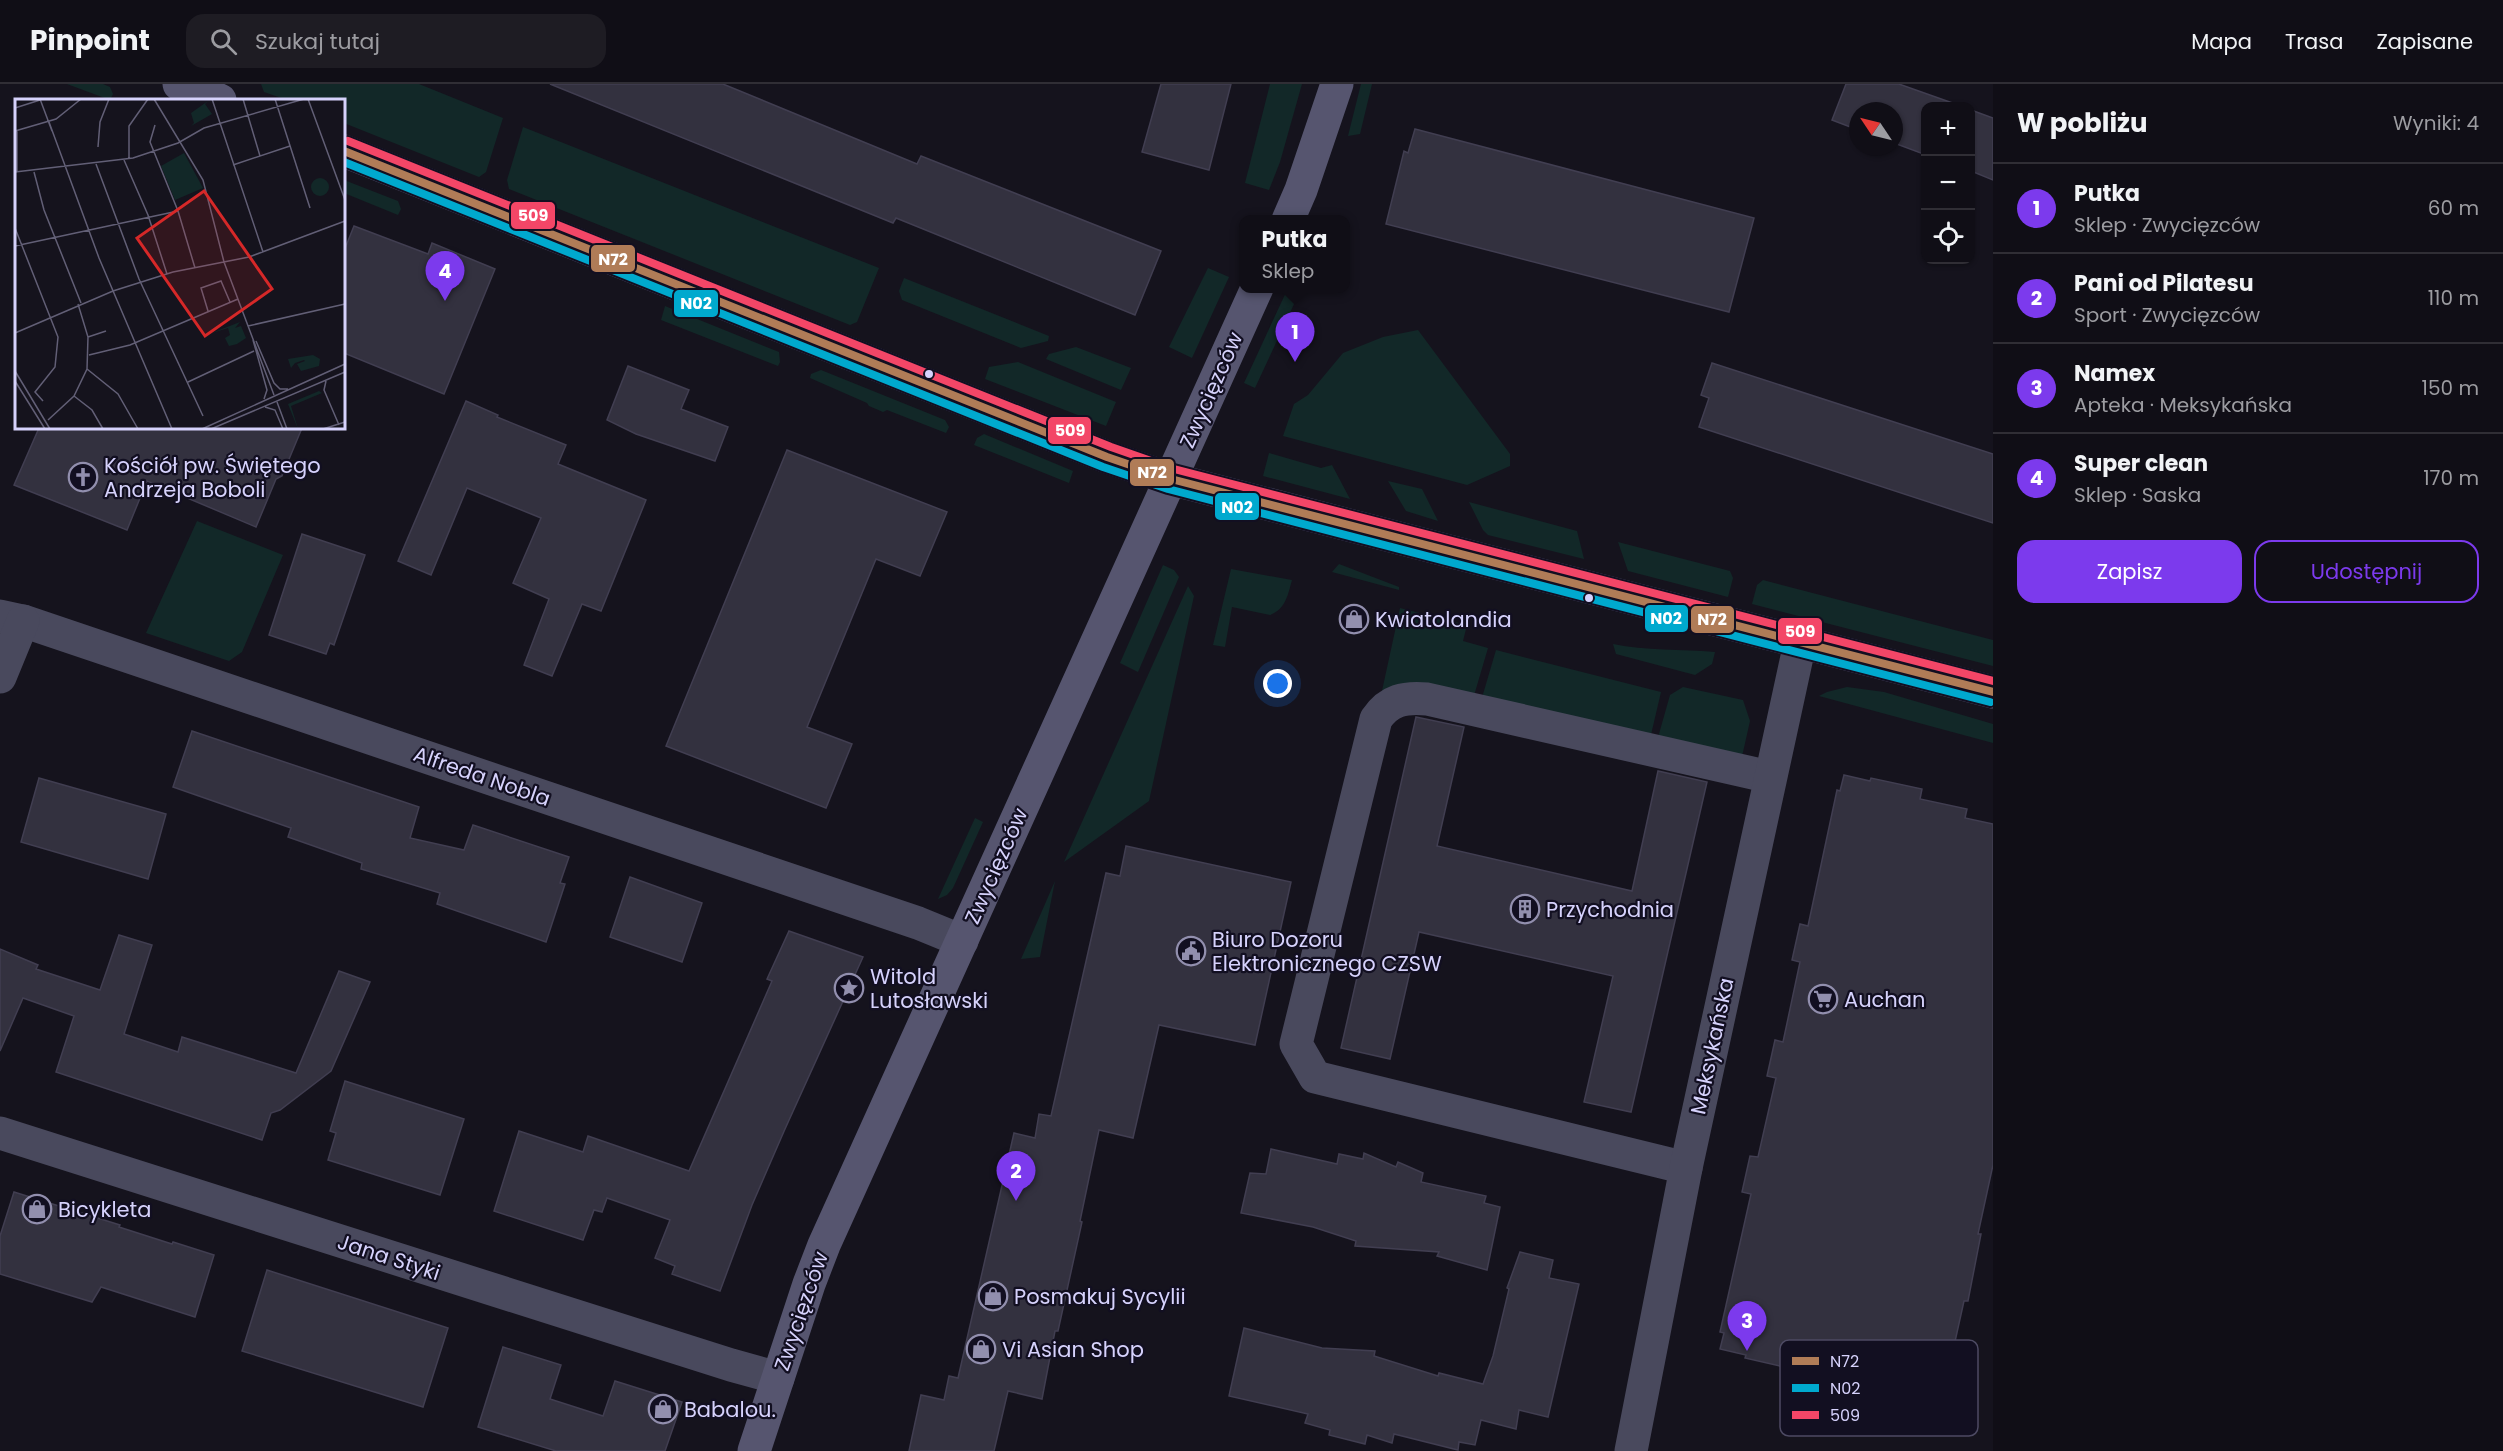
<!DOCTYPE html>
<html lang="pl">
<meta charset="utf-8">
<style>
:root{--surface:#100e16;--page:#1e1c23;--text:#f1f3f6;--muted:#9c9ca1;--line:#302e35;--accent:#7c3aed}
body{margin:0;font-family:Poppins,sans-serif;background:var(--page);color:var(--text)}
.controls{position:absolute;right:18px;top:18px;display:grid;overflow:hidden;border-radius:12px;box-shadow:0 2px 4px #0004}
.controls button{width:54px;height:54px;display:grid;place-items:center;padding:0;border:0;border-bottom:2px solid var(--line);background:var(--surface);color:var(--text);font:30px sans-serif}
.compass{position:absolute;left:1849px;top:18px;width:54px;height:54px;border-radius:50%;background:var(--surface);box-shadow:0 2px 4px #0004;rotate:305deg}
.you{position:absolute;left:1278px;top:600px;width:21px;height:21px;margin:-15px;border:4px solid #fff;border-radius:50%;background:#1a73e8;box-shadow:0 0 0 9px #1a73e833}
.badge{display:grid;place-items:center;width:39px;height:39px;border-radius:50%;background:var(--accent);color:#fff;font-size:20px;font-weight:700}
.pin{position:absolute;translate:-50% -50px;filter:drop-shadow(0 2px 3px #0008)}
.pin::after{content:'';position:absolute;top:32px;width:21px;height:18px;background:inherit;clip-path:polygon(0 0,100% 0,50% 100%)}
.popup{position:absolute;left:1239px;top:131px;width:111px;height:78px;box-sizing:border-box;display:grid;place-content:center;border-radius:12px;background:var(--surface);filter:drop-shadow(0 2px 4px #0005);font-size:20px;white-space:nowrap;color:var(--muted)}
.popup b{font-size:22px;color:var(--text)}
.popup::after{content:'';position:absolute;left:50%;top:100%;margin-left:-12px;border:12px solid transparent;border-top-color:var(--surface)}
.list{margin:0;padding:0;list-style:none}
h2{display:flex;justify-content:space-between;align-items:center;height:78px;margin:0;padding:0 24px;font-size:26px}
h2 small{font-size:20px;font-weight:400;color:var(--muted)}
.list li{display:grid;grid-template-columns:39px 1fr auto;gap:18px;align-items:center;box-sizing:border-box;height:90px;padding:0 24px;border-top:2px solid var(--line)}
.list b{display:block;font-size:22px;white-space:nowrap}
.list p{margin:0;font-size:20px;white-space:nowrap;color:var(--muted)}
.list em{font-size:20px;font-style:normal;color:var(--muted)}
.actions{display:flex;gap:12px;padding:18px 24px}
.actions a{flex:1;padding:14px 0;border:2px solid var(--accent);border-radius:18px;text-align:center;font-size:21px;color:var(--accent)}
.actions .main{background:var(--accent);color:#fff}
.icon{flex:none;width:33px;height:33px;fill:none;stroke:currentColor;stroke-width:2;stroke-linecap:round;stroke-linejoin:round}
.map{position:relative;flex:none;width:1993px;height:1367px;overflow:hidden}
header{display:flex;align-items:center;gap:36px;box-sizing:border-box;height:84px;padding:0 30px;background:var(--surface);border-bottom:2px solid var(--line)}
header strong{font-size:28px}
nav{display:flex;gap:33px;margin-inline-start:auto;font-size:21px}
.search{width:420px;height:54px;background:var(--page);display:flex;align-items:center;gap:15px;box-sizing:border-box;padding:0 21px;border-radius:18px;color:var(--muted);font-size:22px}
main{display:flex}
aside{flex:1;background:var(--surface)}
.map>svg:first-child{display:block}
</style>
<header>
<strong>Pinpoint</strong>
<div class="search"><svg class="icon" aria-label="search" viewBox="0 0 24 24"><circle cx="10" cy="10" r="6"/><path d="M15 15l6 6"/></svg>Szukaj tutaj</div>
<nav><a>Mapa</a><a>Trasa</a><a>Zapisane</a></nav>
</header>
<main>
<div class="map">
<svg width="1993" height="1367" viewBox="0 0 1993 1367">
<rect width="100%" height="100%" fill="#15131d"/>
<g fill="#122828">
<polygon points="67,0 103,0 110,3 113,10 110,16"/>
<polygon points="261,0 419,0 503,34 486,88 479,93 344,39 344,16 287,16 264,8"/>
<polygon points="1270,0 1302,0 1280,78 1269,106 1245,99"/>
<polygon points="1361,0 1372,0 1360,50 1348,52"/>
<polygon points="523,43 879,184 857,238 850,241 509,105 507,96"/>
<polygon points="344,96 398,117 401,125 398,131 344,109"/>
<polygon points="1208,184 1229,193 1192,274 1169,263"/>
<polygon points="904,194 1049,252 1048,257 1021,264 902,216 899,207"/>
<polygon points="1288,204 1301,205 1255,304 1244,299"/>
<polygon points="665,222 779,268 780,278 778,282 661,236"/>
<polygon points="1418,246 1510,370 1510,382 1467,401 1283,352 1294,320 1308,311 1343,269 1383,253"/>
<polygon points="1076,263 1131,284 1121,306 1046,275 1049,270"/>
<polygon points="1018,278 1116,318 1106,342 985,295 989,283"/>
<polygon points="821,286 945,336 949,343 946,349 887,326 883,328 869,322 867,319 810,294 811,290"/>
<polygon points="984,350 1073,387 1069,399 974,361 977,354"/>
<polygon points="1269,369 1321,384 1332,381 1350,415 1263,392"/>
<polygon points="1388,397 1422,405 1438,437 1406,427"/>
<polygon points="1469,418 1577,447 1584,475 1488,451 1483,446"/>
<polygon points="197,437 283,471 242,568 229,577 146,549"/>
<polygon points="1618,458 1730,487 1733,494 1728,513 1628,487"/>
<polygon points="1339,480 1399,503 1399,506 1332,488"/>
<polygon points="1163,481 1174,486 1179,493 1138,588 1120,579"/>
<path d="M1231 485 1292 496C1288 510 1286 525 1270 531L1232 523 1225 563 1213 561Z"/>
<polygon points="1763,496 1993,556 1993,582 1752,520 1757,501"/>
<polygon points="1188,502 1194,512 1149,717 1064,778"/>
<polygon points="1400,524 1467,541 1463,557 1488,564 1473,615 1380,616"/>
<path d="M1613 560C1646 567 1681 565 1715 568L1712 580 1695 591 1616 570Z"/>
<polygon points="1496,566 1661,608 1650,655 1481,617"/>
<polygon points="1683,603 1743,616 1750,637 1741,677 1657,657 1670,611"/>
<polygon points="1847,603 1884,608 1993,640 1993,659 1819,612 1827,608"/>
<polygon points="975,734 983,738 953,804 947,811 938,815"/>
<polygon points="1055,797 1040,873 1021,875"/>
</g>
<g fill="#33313f" stroke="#413e51" stroke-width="1.5">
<polygon points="550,0 723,0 917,80 921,72 1161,167 1135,231 896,134 893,139"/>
<polygon points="1161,0 1231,0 1209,86 1142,68"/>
<polygon points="1846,0 1899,0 1961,22 1926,22 1926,71 1894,59 1894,27 1858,27 1858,46 1832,36"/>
<polygon points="1971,26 1993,34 1993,96 1971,87"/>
<polygon points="1415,45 1754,134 1729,228 1386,140 1404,67 1408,69"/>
<polygon points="354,142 428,170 432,159 495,185 444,310 344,269 344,167"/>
<polygon points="1712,279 1993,370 1993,439 1699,343 1709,314 1701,311"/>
<polygon points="628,282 689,306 681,325 728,343 715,377 636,350 607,336"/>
<polygon points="466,317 498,331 497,333 566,361 558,380 646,416 601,527 582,520 552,592 524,581 549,515 513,499 541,434 467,404 431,491 398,477"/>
<polygon points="39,344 302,344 282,392 276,395 256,443 147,397 127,446 14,401"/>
<polygon points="787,366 947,428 920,492 876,475 807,643 852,660 826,724 666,662"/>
<polygon points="302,450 365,471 334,561 330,559 326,570 269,551"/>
<polygon points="1416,633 1464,643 1437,762 1632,807 1658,687 1707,698 1631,1028 1584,1018 1613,892 1419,848 1390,975 1341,964"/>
<polygon points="192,647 419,723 410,754 464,766 473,741 569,773 560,799 565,800 546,858 437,820 440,809 361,785 362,779 288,753 291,744 173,703"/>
<polygon points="1844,691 1870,697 1871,694 1922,705 1920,715 1967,725 1965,734 1993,740 1993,1081 1978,1150 1981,1150 1968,1217 1964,1217 1948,1289 1945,1288 1941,1305 1915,1299 1914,1302 1799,1277 1797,1286 1745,1274 1746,1271 1720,1265 1724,1249 1720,1248 1751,1110 1742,1108 1750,1072 1758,1073 1776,994 1767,992 1775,956 1783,958 1800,878 1792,876 1800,840 1808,842 1837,706 1840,707"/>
<polygon points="39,694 166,730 148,795 21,758"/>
<polygon points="1126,762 1291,798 1255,961 1159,941 1133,1054 1099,1046 1080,1137 1082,1138 1058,1247 1055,1247 1042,1315 1008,1307 994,1367 909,1367 921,1311 944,1316 949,1292 958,1294 1014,1049 1035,1054 1039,1030 1051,1032 1106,789 1120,792"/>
<polygon points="630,793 702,819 682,878 610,853"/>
<polygon points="789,847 863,873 785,1045 752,1121 720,1207 672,1190 675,1182 655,1174 670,1136 607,1114 602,1128 594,1126 583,1156 494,1127 519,1047 583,1068 588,1052 689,1087 772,897 767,895"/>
<polygon points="119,851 152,861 124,950 178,968 182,953 296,989 339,887 370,898 331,987 280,1026 271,1029 262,1056 56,988 74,932 23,914 0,967 0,865 38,881 36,885 100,906"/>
<polygon points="345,997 464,1035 440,1111 328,1076 336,1049 330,1047"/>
<polygon points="1271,1065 1337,1080 1339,1070 1363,1075 1364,1069 1396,1083 1398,1078 1423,1089 1421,1098 1486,1112 1484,1119 1500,1123 1487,1186 1437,1172 1439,1168 1355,1162 1356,1157 1313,1143 1241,1129 1250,1089 1266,1090"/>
<polygon points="14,1108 120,1141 119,1143 172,1160 173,1158 214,1171 195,1233 101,1203 92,1218 0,1190 0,1152"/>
<polygon points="1520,1168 1553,1176 1549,1194 1579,1200 1548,1333 1519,1326 1516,1345 1481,1336 1475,1361 1459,1358 1458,1366 1394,1350 1392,1359 1367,1351 1365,1360 1329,1351 1330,1346 1305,1339 1308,1330 1229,1312 1244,1244 1322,1264 1375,1267 1374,1272 1438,1292 1439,1289 1483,1300 1493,1272 1509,1205 1507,1204"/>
<polygon points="267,1186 448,1244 423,1323 242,1267"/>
<polygon points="503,1263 561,1281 550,1315 603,1332 615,1297 682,1318 665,1367 556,1367 478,1343"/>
</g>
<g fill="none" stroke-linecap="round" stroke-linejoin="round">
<g stroke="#49495d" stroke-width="33">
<polyline points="0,532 23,537 918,839 962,857"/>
<polyline points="0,593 23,537"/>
<polyline points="0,1049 731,1281 778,1294"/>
<path d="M1686 1084 1315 993 1296 960 1376 635C1389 616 1404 613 1427 615L1770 693"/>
<polyline points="1631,1367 1686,1084 1800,559"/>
</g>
<g stroke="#56556f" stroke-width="33">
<polyline points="179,0 220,16"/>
<polyline points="344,67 1107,373 1171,395 1993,608"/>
<polyline points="1288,136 1301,106 1337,0"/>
<polyline points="754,1367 809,1200 824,1161 1257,204"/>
</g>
<g stroke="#120f21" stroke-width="12">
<polyline id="bus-1" points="344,67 1107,373 1171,395 1993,608"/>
</g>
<g stroke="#120f21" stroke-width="12">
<polyline id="bus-2" points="344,78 1103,383 1168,405 1990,618"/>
</g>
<g stroke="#120f21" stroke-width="12">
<polyline id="bus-3" points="348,57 1111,363 1174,385 1993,597"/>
</g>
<use href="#bus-1" stroke="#b07c57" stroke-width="8"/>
<use href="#bus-2" stroke="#00a9ce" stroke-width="8"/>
<use href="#bus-3" stroke="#f34667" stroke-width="8"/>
</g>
<defs>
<g id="church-ring" transform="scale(1.5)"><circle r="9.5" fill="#120f21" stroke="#928fae" stroke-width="1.5"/><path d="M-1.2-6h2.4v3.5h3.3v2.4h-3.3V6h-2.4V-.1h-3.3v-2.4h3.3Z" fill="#928fae"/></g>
<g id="shop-ring" transform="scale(1.5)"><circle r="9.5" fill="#120f21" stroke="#928fae" stroke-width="1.5"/><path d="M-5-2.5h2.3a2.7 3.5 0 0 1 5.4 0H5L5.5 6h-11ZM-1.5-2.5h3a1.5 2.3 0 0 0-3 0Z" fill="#928fae"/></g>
<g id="building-ring" transform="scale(1.5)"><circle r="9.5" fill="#120f21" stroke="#928fae" stroke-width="1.5"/><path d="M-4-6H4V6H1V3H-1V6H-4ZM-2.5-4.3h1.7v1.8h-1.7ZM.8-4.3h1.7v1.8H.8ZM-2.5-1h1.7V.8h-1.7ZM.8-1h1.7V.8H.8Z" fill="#928fae"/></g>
<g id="civic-ring" transform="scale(1.5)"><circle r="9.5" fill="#120f21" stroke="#928fae" stroke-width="1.5"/><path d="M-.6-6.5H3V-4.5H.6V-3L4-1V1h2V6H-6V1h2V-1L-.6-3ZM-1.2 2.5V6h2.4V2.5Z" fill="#928fae"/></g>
<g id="sight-ring" transform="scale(1.5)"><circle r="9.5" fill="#120f21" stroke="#928fae" stroke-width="1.5"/><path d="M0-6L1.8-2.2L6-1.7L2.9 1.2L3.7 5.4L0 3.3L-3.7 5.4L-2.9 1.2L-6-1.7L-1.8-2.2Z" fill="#928fae"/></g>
<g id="supermarket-ring" transform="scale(1.5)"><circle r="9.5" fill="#120f21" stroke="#928fae" stroke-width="1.5"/><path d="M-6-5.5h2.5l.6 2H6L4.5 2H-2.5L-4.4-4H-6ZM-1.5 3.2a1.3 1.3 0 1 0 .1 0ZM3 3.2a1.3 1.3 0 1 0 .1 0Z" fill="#928fae"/></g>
</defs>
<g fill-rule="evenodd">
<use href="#church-ring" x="83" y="393"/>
<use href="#shop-ring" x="1354" y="535"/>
<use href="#building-ring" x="1525" y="825"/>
<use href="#civic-ring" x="1191" y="867"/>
<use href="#sight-ring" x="849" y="904"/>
<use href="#supermarket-ring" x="1823" y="915"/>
<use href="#shop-ring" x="37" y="1125"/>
<use href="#shop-ring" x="993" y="1212"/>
<use href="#shop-ring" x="981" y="1265"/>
<use href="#shop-ring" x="663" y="1325"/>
</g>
<g fill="#d6d2fc" stroke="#120f21" stroke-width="2">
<circle cx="929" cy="290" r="5"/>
<circle cx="1589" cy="514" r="5"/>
</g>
<g text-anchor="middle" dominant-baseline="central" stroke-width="4.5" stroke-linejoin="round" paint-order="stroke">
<g font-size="21" fill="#d6d2fc" stroke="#120f21">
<text transform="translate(1211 306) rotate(-66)">Zwycięzców</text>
<text transform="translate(482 692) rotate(19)">Alfreda Nobla</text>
<text transform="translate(996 782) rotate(-66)">Zwycięzców</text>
<text transform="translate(1712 962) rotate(-78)">Meksykańska</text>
<text transform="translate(389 1173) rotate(18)">Jana Styki</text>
<text transform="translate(801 1227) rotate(-71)">Zwycięzców</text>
</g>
<g font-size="21" fill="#d6d2fc" stroke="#120f21" text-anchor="start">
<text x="104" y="381">Kościół pw. Świętego<tspan x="104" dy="24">Andrzeja Boboli</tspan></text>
<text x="1375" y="535">Kwiatolandia</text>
<text x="1546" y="825">Przychodnia</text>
<text x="1212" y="855">Biuro Dozoru<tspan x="1212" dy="24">Elektronicznego CZSW</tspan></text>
<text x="870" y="892">Witold<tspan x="870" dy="24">Lutosławski</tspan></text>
<text x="1844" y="915">Auchan</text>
<text x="58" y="1125">Bicykleta</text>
<text x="1014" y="1212">Posmakuj Sycylii</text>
<text x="1002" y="1265">Vi Asian Shop</text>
<text x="684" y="1325">Babalou.</text>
</g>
</g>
<g transform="translate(15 15)">
<rect width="330" height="330" fill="#15131d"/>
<path d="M193 2 190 5 197 15 176 27 179 24 176 14ZM169 54 188 89 160 101 146 67ZM296 88a9 9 0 1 1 18 0a9 9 0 1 1-18 0ZM225 223 220 229 226 227 231 239 222 245 214 247 210 239 215 236 213 229 194 235ZM298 256 305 260 304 267 286 272 282 265 290 262 289 261 280 264 276 269 273 260ZM304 292 307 294 276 307 283 330 273 305Z" fill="#122828"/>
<path fill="none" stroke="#625f76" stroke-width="1.5" d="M25 0 37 32M139 0 188 81 209 163 259 296M197 0 248 153M228 0 245 57M260 0 295 109M293 0 330 101M0 9 25 1M34 23 84 159 157 330M140 26 135 43 163 112 180 169M0 32 41 20 66 0M2 32V73M83 48 85 23 94 0M114 60V27L133 0M109 61 133 116 152 175M81 65 124 180 188 317M218 66 275 47M0 73 118 59 163 44 189 29 289 0M19 73 29 111 66 204M0 129 43 238 40 268 20 293 28 302M0 147 163 112M193 212 186 189 206 182 215 203M233 227 330 205M0 234 98 192 158 173 234 158 330 122M73 238 91 232M238 241 252 291 249 300M241 242 259 284 265 290H273M74 256 115 246 223 200M72 270 103 295 123 330M0 272 35 330M0 282 30 330M311 282 309 291 324 326M173 283 239 252M59 297 77 311 88 330M262 303 272 330M250 308 260 311 268 330M33 321 59 297 72 270 73 238 63 205M187 330 330 265M196 330 330 273M308 330 330 323"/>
<path fill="#d62828" fill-opacity="0.15" stroke="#d62828" stroke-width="3" d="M189 92 257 190 190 237 122 139Z"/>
<rect width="330" height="330" fill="none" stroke="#d6d2fc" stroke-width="3"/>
</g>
<rect x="1780" y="1256" width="198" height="96" rx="9" fill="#120f21" stroke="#4d4a63" stroke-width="1.5"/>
<rect x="1792" y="1273" width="27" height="8" fill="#b07c57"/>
<rect x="1792" y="1300" width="27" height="8" fill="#00a9ce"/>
<rect x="1792" y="1327" width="27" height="8" fill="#f34667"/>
<g font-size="16" fill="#d6d2fc">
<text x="1830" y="1283">N72</text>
<text x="1830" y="1310">N02</text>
<text x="1830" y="1337">509</text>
</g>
<g stroke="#120f21" stroke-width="2">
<rect x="510" y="117" width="46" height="29" rx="6" fill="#f34667"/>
<rect x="590" y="160" width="46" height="29" rx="6" fill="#b07c57"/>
<rect x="673" y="205" width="46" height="29" rx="6" fill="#00a9ce"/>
<rect x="1047" y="332" width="45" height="29" rx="6" fill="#f34667"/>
<rect x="1129" y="374" width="46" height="29" rx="6" fill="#b07c57"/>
<rect x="1214" y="408" width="46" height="29" rx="6" fill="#00a9ce"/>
<rect x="1644" y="520" width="45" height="29" rx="6" fill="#00a9ce"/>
<rect x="1690" y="521" width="45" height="29" rx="6" fill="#b07c57"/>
<rect x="1777" y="533" width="46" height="28" rx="6" fill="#f34667"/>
</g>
<g font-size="16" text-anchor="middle" font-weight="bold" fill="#fff">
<text x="533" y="137">509</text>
<text x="613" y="181">N72</text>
<text x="696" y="225">N02</text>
<text x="1070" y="352">509</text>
<text x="1152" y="394">N72</text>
<text x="1237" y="429">N02</text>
<text x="1666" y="540">N02</text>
<text x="1712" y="541">N72</text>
<text x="1800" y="553">509</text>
</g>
</svg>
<div class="controls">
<button>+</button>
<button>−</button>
<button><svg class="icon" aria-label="locate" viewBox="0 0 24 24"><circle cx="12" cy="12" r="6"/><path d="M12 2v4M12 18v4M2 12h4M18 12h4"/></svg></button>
</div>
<svg class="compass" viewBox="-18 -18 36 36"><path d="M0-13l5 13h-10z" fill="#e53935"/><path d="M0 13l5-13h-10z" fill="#9c9ca1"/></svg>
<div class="you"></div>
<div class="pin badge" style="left:1295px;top:278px">1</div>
<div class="popup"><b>Putka</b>Sklep</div>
<div class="pin badge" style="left:1016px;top:1117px">2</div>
<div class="pin badge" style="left:1747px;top:1267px">3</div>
<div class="pin badge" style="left:445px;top:217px">4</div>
</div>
<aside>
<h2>W pobliżu<small>Wyniki: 4</small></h2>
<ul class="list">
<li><span class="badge">1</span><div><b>Putka</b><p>Sklep · Zwycięzców</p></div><em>60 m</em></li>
<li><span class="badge">2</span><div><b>Pani od Pilatesu</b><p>Sport · Zwycięzców</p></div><em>110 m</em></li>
<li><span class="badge">3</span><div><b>Namex</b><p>Apteka · Meksykańska</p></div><em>150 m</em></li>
<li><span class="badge">4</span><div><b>Super clean</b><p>Sklep · Saska</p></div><em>170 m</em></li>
</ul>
<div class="actions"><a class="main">Zapisz</a><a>Udostępnij</a></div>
</aside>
</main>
